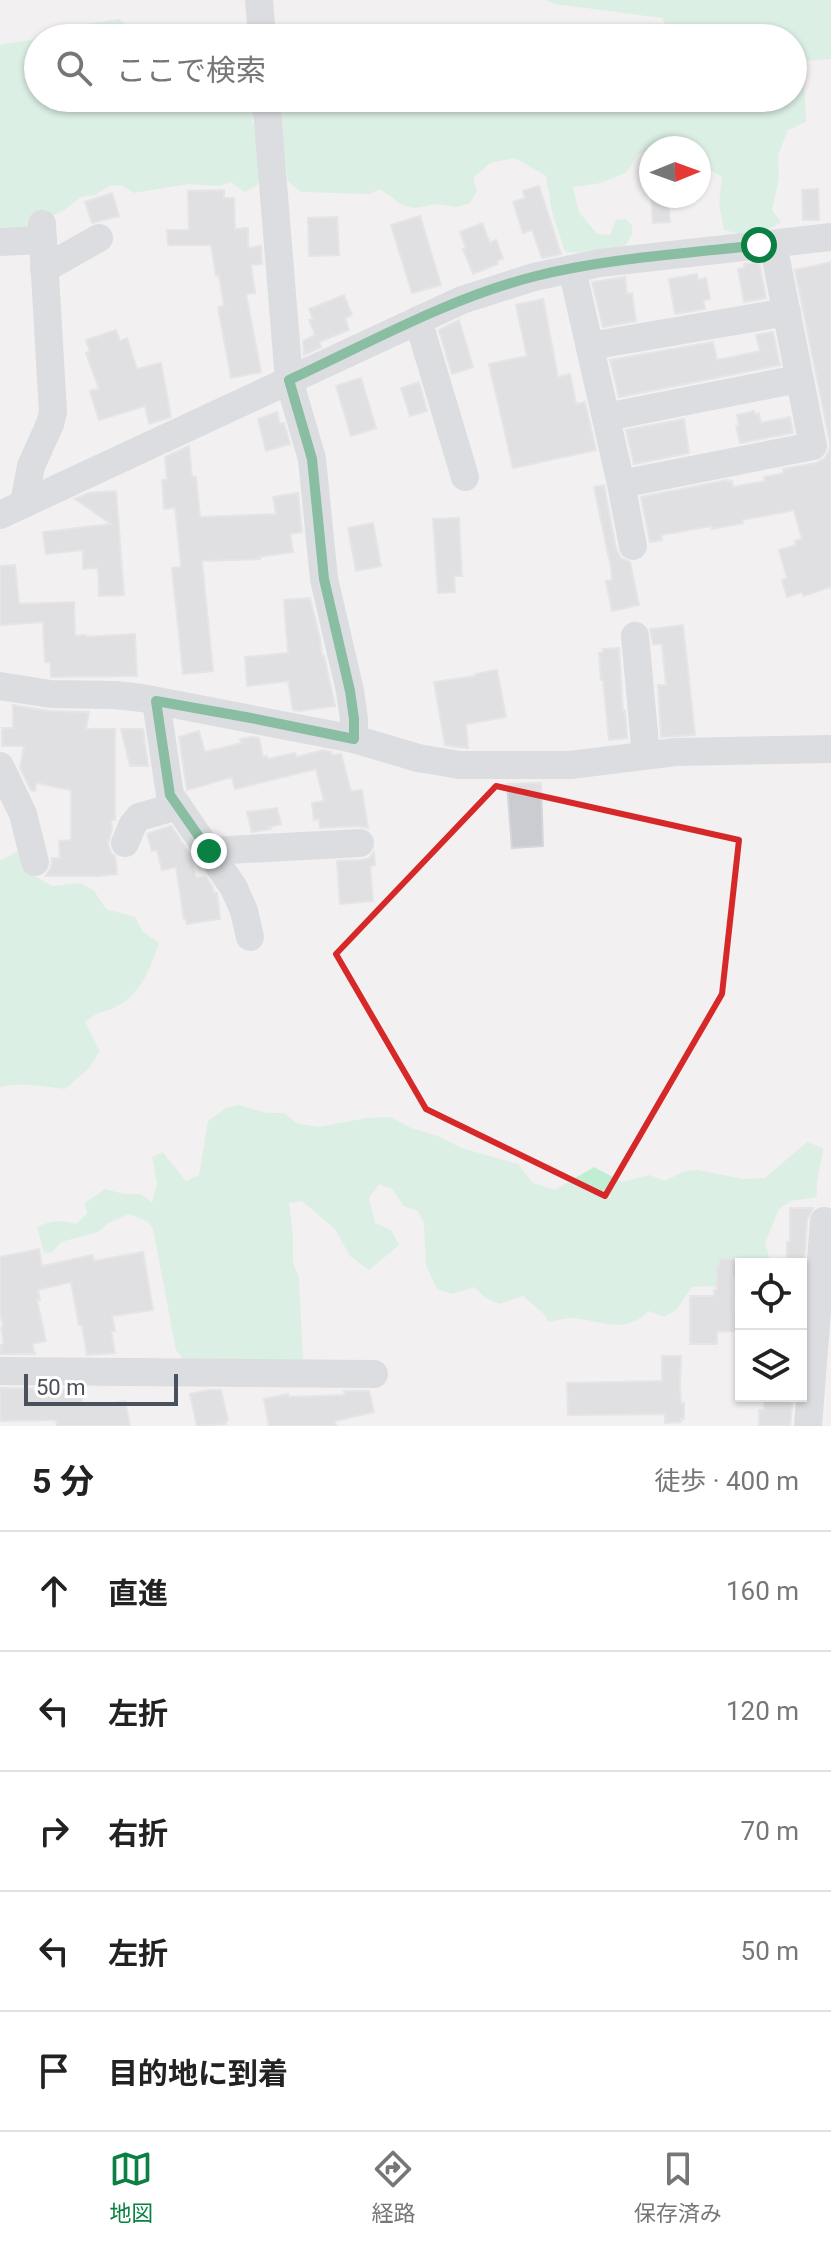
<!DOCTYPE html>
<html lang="ja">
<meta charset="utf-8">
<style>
:root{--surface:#fff;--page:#f6f6f6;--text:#222;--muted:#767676;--line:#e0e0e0;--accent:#0b8043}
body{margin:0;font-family:Roboto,"Noto Sans JP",sans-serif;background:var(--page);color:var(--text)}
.controls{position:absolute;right:24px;bottom:24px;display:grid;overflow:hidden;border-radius:0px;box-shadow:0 2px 6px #0004}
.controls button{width:72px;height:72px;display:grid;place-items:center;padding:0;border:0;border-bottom:2px solid var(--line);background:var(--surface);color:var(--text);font:40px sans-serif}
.compass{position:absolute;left:639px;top:136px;width:72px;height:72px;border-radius:50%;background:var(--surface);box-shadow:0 2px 6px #0004;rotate:89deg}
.scale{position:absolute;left:24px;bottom:20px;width:154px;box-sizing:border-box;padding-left:8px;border:4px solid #49525c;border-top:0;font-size:22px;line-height:28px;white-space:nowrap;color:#49525c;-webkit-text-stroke:6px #fff;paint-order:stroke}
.stop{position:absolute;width:24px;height:24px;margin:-18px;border:6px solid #0b8043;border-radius:50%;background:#fff}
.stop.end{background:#0b8043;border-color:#fff;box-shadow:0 2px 8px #0008}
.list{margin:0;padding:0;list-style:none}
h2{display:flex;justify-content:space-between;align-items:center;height:104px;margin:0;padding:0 32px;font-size:34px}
h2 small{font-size:26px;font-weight:400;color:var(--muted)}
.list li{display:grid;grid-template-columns:52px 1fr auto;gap:24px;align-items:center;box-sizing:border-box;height:120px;padding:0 32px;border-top:2px solid var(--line)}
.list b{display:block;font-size:30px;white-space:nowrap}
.list em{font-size:26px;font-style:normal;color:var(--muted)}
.icon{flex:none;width:44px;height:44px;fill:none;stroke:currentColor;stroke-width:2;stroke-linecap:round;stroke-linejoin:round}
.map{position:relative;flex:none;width:831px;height:1426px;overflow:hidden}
.search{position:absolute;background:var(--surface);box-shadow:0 2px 6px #0004;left:24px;right:24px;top:24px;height:88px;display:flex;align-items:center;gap:20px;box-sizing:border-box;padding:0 28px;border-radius:44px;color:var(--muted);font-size:30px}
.sheet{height:704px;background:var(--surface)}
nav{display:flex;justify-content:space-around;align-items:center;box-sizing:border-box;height:112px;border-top:2px solid var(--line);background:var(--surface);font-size:22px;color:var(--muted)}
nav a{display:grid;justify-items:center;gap:4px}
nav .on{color:var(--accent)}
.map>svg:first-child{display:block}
</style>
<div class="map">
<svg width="831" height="1426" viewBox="0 0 831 1426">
<rect width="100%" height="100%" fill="#f2f0f0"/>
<g fill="#c1edd5">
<path d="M545 0H831V59L803 61 806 122 788 130 778 155 779 178 772 210 781 222C758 237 752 237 724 230L719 203 722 177 699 163V148H687L683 144 664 148H651V151L638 154 627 172 601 183 573 187 579 212 597 234 610 235 616 220 625 219 632 225V234L624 248 592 253 565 252 552 212 546 176 515 158 490 163 473 178 477 191 470 203 457 207 437 204 414 208 402 205 380 189 370 194 301 192 288 181 277 98H321L343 111 357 103 358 98H632L635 103 655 98H793V38H672L662 18 555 4Z"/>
<path d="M120 19 130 31C145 28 149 32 162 34 176 36 187 32 201 38H38V98H255L258 106 252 121 263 146 257 158 262 172 257 186 244 192 231 182 220 186 188 184 134 193 123 186 111 185 95 195 81 197 63 211 44 220 37 229 0 231V45L30 40 87 24Z"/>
<path d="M21 850 34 876 52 886 81 883 94 891 106 909 135 917 143 932 159 943C150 969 140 997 113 1008 99 1014 98 1011 85 1022L100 1051 88 1069 65 1089C45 1087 20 1082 0 1087V860Z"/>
<path d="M238 1105 267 1113H284L296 1123 318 1127 367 1118 390 1117 411 1128 438 1136 461 1148 518 1164 533 1183 555 1190 594 1167 622 1182 649 1175 665 1181 685 1171 698 1170 743 1179 765 1178 807 1142 823 1148C822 1166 815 1178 817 1197L791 1201 779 1209 765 1243 771 1264H741V1301L712 1286 692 1287 676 1310 664 1317 649 1311C625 1334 604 1322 575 1318 566 1318 557 1320 549 1322L544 1314 523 1296 499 1304 486 1298 474 1287 452 1294 437 1289 426 1265 424 1224 418 1211 404 1206 392 1189 379 1184 369 1198 375 1223 391 1230 399 1245 369 1270 350 1256 335 1229 302 1201 289 1203 293 1236V1263L299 1278 303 1362 184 1360 176 1350 153 1229 147 1221 129 1214 108 1223 98 1232 61 1242 52 1252 44 1253 37 1227C51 1220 62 1220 77 1224L87 1213 85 1203 105 1189 124 1194H141L152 1203 157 1184 152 1157 163 1152 186 1181 199 1175 208 1121 226 1108Z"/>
</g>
<g fill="#caccd2" stroke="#d4d6db" stroke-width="2">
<polygon points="539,186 561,254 542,258 532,230 523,233 513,202 525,198 523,191"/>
<polygon points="818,189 819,220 803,220 802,190"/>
<polygon points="224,190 224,198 234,198 235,229 248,228 248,248 261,246 262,264 251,265 255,293 246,294 261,372 231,378 218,307 224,306 219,275 216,276 211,245 168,245 167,230 189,230 188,191"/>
<polygon points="112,193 119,216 92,223 85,202"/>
<polygon points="651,196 668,196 670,222 653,223"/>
<polygon points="420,216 441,285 412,293 391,225"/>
<polygon points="337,217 339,255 309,256 308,218"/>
<polygon points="482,223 490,243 496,240 503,258 497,261 498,264 473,274 463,249 466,248 460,232"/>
<polygon points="759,262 766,298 744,302 738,269 744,268 744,264"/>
<polygon points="831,262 831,587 803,596 802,592 787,597 782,580 787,578 779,550 796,545 795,541 802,539 794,510 742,520 743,523 712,529 711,526 661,535 662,540 650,542 641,497 728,480 728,482 732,481 733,487 765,481 764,477 784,473 783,469 816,463 825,458 829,451 830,443 795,270"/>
<polygon points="697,274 698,280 706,278 710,299 703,300 705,309 675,314 669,279"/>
<polygon points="625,277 627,294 632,293 636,321 603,327 592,282"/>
<polygon points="344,295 352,315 345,318 349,330 319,342 321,347 304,355 303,341 315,335 309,320 313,319 309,309"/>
<polygon points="543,299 558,377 570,374 576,404 585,402 596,450 513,468 489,364 527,356 516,305"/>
<polygon points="459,320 473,367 452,374 439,330"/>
<polygon points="116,330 120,341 127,338 137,369 161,363 171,417 149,424 145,406 99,420 90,391 99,389 86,353 90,351 86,340"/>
<polygon points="773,332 780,365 619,397 610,360 713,342 717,360 760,351 756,335"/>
<polygon points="361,378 376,428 351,436 336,386"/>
<polygon points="419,382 427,411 410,416 401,388"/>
<polygon points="754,411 755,415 759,414 761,423 790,417 793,433 740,443 736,426 739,425 737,415"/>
<polygon points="277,412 280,424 284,423 290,444 266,451 258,419"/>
<polygon points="684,419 689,453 634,464 626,430"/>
<polygon points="189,446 192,477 196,477 200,517 276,514 273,497 298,493 302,532 290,534 293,552 259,557 260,559 202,561 213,671 183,674 172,568 181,567 175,508 164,509 162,480 167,480 165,457"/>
<polygon points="604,485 616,549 621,558 630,562 639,605 612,611 606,581 612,580 611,568 594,487"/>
<polygon points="116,491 124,595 99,596 98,568 83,569 83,550 46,554 43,532 111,524 75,499 88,493"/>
<polygon points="459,518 462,576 454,576 455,592 438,593 433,519"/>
<polygon points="373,523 381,566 356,571 348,528"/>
<polygon points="15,565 19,604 74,602 75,636 86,635 86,637 135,634 137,676 51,677 50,662 45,662 43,622 0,625 0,566"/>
<polygon points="310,598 320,639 322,656 324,656 335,706 300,711 293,710 288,681 247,686 245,657 288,653 284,600"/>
<polygon points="683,625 695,735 661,737 658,685 666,685 662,644 653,644 650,629"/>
<polygon points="619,648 623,712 625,711 627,738 609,740 603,680 601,680 599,653 603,652 603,649"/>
<polygon points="497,670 506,717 466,724 468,748 445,745 434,682 475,676 475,674"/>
<polygon points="13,705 49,711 89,712 86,729 115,729 115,820 111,820 112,829 108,844 111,853 115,856 117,874 98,876 46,876 51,867 52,858 60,858 59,841 71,840 71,790 36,783 35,791 31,790 20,768 24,746 2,746 2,728 13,728"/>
<polygon points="121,729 143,729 148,766 130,766"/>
<polygon points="199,731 205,752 242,743 240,739 252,737 259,738 263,757 267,756 268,759 295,753 297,757 323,750 331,752 332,755 341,754 351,791 362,790 368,828 359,826 320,828 319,819 314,820 312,803 324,801 316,769 235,789 232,777 187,790 179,737"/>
<polygon points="541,783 543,846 512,848 507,784"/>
<polygon points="277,808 281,824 270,827 271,829 252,832 247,812"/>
<polygon points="171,826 190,854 196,878 206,877 213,887 213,892 217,893 220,919 187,924 186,919 184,919 176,867 162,870 157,850 152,851 147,834"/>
<polygon points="374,852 375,865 370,866 373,901 340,904 337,861 362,860 369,858"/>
<polygon points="790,1208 813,1208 807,1220 804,1264 789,1264 789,1258 787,1258 787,1242 790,1242"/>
<polygon points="39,1249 42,1266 93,1255 94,1261 143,1252 153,1310 112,1316 115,1331 111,1331 115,1353 87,1355 82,1325 79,1325 71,1282 38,1290 40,1300 37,1300 46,1341 32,1344 35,1354 1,1354 0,1345 4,1344 1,1328 3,1327 0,1311 0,1257"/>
<polygon points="719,1259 738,1259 738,1261 741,1261 741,1278 733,1278 734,1331 717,1332 717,1344 690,1344 690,1296 714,1296 714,1290 717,1290 717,1265 719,1265"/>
<polygon points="662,1356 681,1356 680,1385 681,1403 684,1403 684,1419 681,1419 681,1422 665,1423 665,1414 568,1415 567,1383 662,1381"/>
<polygon points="0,1388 81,1389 82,1404 104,1405 125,1401 130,1426 57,1426 56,1420 0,1421"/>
<polygon points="208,1390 221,1390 228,1420 225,1421 226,1424 197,1426 190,1394"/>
<polygon points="344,1391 369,1391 374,1412 335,1421 336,1426 269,1426 264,1399 288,1394 289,1397 345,1395"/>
<polygon points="764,1396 793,1396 790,1426 759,1426 759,1410 764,1410"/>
</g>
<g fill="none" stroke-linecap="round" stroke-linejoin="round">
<g stroke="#bfc6ce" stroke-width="28">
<polyline points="259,0 262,38"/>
<polyline points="266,98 289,380 312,459 324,579 350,691 354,719 354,739"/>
<polyline points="0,242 43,240"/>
<polyline points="44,269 99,238"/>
<polyline points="572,269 621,484 813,446 773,244"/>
<polyline points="418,320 465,477"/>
<polyline points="590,346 787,312"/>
<polyline points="606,417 798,379"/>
<polyline points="621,484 633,546"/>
<polyline points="24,504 31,466 50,424 53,412 42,224"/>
<polyline points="0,515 462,300 534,277 600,263 831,237"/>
<polyline points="635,636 646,755"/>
<polyline points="0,686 51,694 115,695 142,698 354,739 418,758 460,765 570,765 676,752 831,749"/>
<polyline points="156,701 170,795 234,888 244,911 250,937"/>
<polyline points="0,766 23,814 35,862"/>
<polyline points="125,843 133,824 139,817 178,806"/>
<polyline points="209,851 360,843"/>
<polyline points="0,1371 374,1374"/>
<polyline points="808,1426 824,1221"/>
</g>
</g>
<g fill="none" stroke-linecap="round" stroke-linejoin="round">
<path stroke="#0b8043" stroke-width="10" d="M209 851 170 795 156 701 251 718 354 739V719L350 691 324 579 312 459 289 380C369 343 449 298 536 276 609 258 684 254 759 245"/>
</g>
<path d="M0 0H831V1426H0ZM496 786 739 840 722 994 605 1196 426 1109 336 954Z" fill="#f2f0f0" fill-opacity=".55" fill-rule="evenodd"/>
<path fill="none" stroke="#d62828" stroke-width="6" stroke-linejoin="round" d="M496 786 739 840 722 994 605 1196 426 1109 336 954Z"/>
</svg>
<div class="controls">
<button><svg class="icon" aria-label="locate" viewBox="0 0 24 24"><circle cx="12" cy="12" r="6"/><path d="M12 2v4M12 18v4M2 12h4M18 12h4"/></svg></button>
<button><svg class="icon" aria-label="layers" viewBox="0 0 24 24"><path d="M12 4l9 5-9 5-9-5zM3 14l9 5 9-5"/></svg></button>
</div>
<svg class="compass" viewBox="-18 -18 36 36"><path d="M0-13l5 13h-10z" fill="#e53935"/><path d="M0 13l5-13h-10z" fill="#767676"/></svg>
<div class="scale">50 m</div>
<div class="stop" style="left:759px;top:245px"></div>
<div class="stop end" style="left:209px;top:851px"></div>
<div class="search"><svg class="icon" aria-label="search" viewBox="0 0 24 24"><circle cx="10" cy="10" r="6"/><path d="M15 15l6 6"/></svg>ここで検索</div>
</div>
<section class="sheet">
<h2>5 分<small>徒歩 · 400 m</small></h2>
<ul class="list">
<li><svg class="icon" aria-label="ahead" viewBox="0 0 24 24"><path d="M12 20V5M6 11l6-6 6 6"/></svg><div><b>直進</b></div><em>160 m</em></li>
<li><svg class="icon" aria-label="left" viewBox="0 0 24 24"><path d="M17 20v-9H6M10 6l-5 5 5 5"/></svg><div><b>左折</b></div><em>120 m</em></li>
<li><svg class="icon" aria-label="right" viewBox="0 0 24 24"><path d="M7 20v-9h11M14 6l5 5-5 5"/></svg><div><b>右折</b></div><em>70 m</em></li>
<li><svg class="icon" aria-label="left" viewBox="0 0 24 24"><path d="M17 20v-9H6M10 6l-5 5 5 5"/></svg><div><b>左折</b></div><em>50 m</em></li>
<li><svg class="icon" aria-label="arrive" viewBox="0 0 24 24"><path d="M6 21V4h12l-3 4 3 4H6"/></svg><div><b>目的地に到着</b></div></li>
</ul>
</section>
<nav>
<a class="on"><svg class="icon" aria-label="map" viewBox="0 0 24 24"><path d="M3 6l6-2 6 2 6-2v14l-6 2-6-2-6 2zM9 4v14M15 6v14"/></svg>地図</a>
<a><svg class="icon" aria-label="directions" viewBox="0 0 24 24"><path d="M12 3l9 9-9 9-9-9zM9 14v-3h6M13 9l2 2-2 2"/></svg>経路</a>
<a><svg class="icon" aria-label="saved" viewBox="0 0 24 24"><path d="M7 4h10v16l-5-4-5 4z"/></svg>保存済み</a>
</nav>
